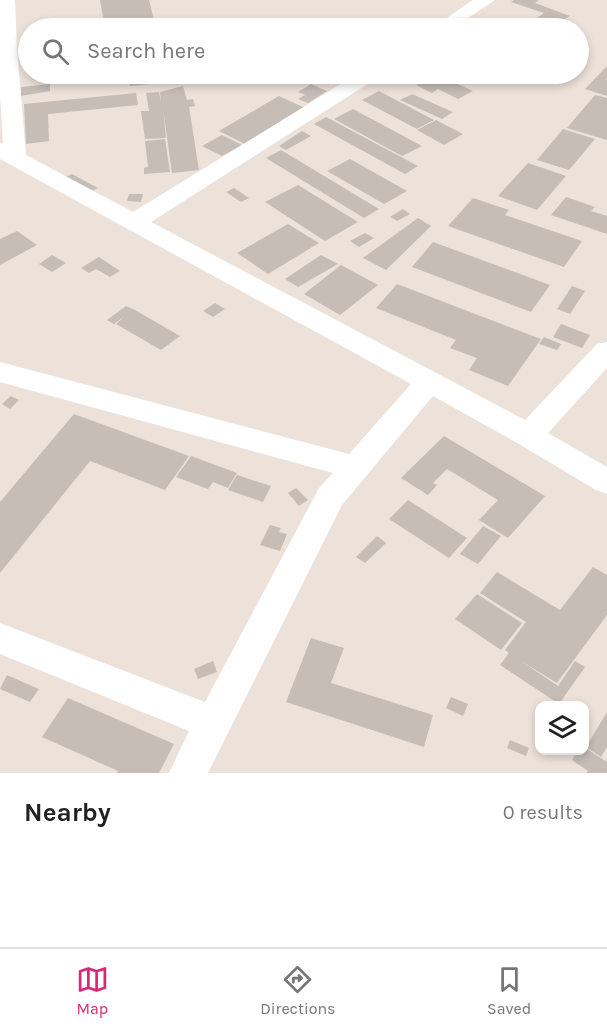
<!DOCTYPE html>
<style>
:root{--surface:#fff;--page:#f6f6f6;--text:#222;--muted:#767676;--line:#e0e0e0;--accent:#db2777}
body{margin:0;font-family:Karla,sans-serif;background:var(--page);color:var(--text)}
.controls{position:absolute;right:18px;bottom:18px;display:grid;overflow:hidden;border-radius:12px;box-shadow:0 3px 9px #0003}
.controls button{width:54px;height:54px;display:grid;place-items:center;padding:0;border:0;border-bottom:2px solid var(--line);background:var(--surface);color:var(--text);font:30px sans-serif}
.list{margin:0;padding:0;list-style:none}
h2{display:flex;justify-content:space-between;align-items:center;height:78px;margin:0;padding:0 24px;font-size:26px}
h2 small{font-size:20px;font-weight:400;color:var(--muted)}
.icon{flex:none;width:33px;height:33px;fill:none;stroke:currentColor;stroke-width:2;stroke-linecap:round;stroke-linejoin:round}
.map{position:relative;flex:none;width:607px;height:773px;overflow:hidden}
.search{position:absolute;background:var(--surface);box-shadow:0 3px 9px #0003;left:18px;right:18px;top:18px;height:66px;display:flex;align-items:center;gap:15px;box-sizing:border-box;padding:0 21px;border-radius:33px;color:var(--muted);font-size:22px}
.sheet{height:174px;background:var(--surface)}
nav{display:flex;justify-content:space-around;align-items:center;box-sizing:border-box;height:84px;border-top:2px solid var(--line);background:var(--surface);font-size:16px;color:var(--muted)}
nav a{display:grid;justify-items:center;gap:3px}
nav .on{color:var(--accent)}
.map>svg:first-child{display:block}
</style>
<div class="map">
<svg width="607" height="773" viewBox="0 0 607 773">
<rect width="100%" height="100%" fill="#ede2da"/>
<g fill="#c5bdb6">
<polygon points="100,0 149,0 156,28 105,28"/>
<polygon points="514,0 539,0 535,3 570,16 555,25 537,18 544,13 511,2"/>
<polygon points="607,66 607,96 585,89"/>
<polygon points="160,74 162,83 130,86 129,77"/>
<polygon points="415,74 436,74 473,91 458,99 438,89 432,93 416,85 423,82 411,76"/>
<polygon points="542,74 557,74 569,79 562,83"/>
<polygon points="50,84 50,91 21,96 21,87"/>
<polygon points="311,84 327,91 308,103 298,99 305,95 298,92"/>
<polygon points="183,86 187,100 193,99 195,106 189,107 199,170 172,173 163,109 166,138 145,139 141,111 149,111 146,93 159,92 161,103 160,92"/>
<polygon points="379,91 434,120 417,129 362,100"/>
<polygon points="136,93 138,105 48,114 49,141 26,144 24,104"/>
<polygon points="412,94 453,112 442,119 400,100"/>
<polygon points="595,95 607,98 607,140 567,128"/>
<polygon points="279,96 305,108 245,144 219,131"/>
<polygon points="353,109 422,146 402,156 334,119"/>
<polygon points="326,117 418,166 405,174 314,124"/>
<polygon points="436,120 463,134 444,145 417,130"/>
<polygon points="563,129 595,139 569,170 537,160"/>
<polygon points="302,131 311,136 286,150 279,146"/>
<polygon points="222,135 242,145 222,156 202,146"/>
<polygon points="165,139 170,172 144,174 144,168 148,167 145,141"/>
<polygon points="281,150 379,209 364,218 266,158"/>
<polygon points="350,159 407,191 384,204 327,171"/>
<polygon points="528,163 566,176 537,210 498,196"/>
<polygon points="72,174 98,188 92,191 66,177"/>
<polygon points="298,185 358,222 325,241 265,202"/>
<polygon points="234,188 249,198 241,202 226,192"/>
<polygon points="129,194 143,194 141,202 127,201"/>
<polygon points="566,197 595,207 591,211 607,216 607,234 551,215"/>
<polygon points="473,198 509,210 505,215 582,241 564,267 448,226"/>
<polygon points="403,209 410,214 397,221 390,217"/>
<polygon points="418,218 431,226 386,270 363,258"/>
<polygon points="288,224 319,243 268,274 237,253"/>
<polygon points="17,231 37,245 0,265 0,239"/>
<polygon points="365,233 374,238 359,247 350,241"/>
<polygon points="433,242 550,285 531,312 412,267"/>
<polygon points="52,255 66,263 52,272 39,264"/>
<polygon points="321,255 338,264 298,287 285,279"/>
<polygon points="99,257 120,271 110,277 96,269 89,273 81,268"/>
<polygon points="341,265 378,285 340,315 304,294"/>
<polygon points="397,284 541,339 508,386 469,370 477,358 450,348 456,340 376,308"/>
<polygon points="572,286 585,291 570,314 557,309"/>
<polygon points="215,303 225,309 213,317 203,311"/>
<polygon points="126,306 135,310 180,336 161,350 116,324 125,316 114,324 107,320"/>
<polygon points="561,324 590,335 582,348 553,337"/>
<polygon points="544,337 561,344 557,350 539,344"/>
<polygon points="11,396 19,400 10,409 2,404"/>
<polygon points="74,414 189,456 165,490 90,461 0,573 0,502"/>
<polygon points="444,436 545,496 508,538 479,520 498,500 447,469 433,483 437,485 428,495 401,478"/>
<polygon points="191,456 237,473 228,488 213,482 208,489 176,477"/>
<polygon points="237,475 271,486 263,502 228,490"/>
<polygon points="296,488 308,500 299,506 288,493"/>
<polygon points="408,500 467,538 449,558 389,519"/>
<polygon points="270,525 281,528 279,532 287,534 280,551 260,545"/>
<polygon points="483,526 501,536 478,564 460,554"/>
<polygon points="377,536 386,543 365,563 356,557"/>
<polygon points="593,567 607,575 607,615 557,683 521,661 558,686 575,661 585,667 559,704 500,665 509,653 505,650 526,622 480,593 497,572 560,610"/>
<polygon points="477,594 522,623 501,650 455,619"/>
<polygon points="311,638 344,648 331,683 433,715 424,747 286,702"/>
<polygon points="213,661 217,672 198,679 194,669"/>
<polygon points="7,675 39,689 30,702 0,689"/>
<polygon points="451,697 468,704 463,716 446,708"/>
<polygon points="68,698 174,744 159,773 117,773 118,771 42,737"/>
<polygon points="607,712 607,747 601,757 586,747"/>
<polygon points="510,740 529,748 526,756 507,748"/>
<polygon points="584,747 607,762 607,773 586,773 588,771 572,760 578,750 584,750"/>
</g>
<g fill="none" stroke-linecap="round" stroke-linejoin="round">
<g fill="#fff" fill-rule="evenodd">
<polygon points="0,0 15,0 17,50 26,155 133,212 357,74 380,74 377,78 151,222 525,420 597,344 607,342 607,368 548,433 607,467 607,494 596,490 517,443 433,396 342,505 208,773 169,773 189,731 0,654 0,623 205,702 319,488 333,473 0,382 0,362 349,454 411,384 0,159 0,143 3,144 0,95"/>
<polygon points="473,0 495,0 453,28 432,28"/>
</g>
</g>
</svg>
<div class="controls">
<button><svg class="icon" aria-label="layers" viewBox="0 0 24 24"><path d="M12 4l9 5-9 5-9-5zM3 14l9 5 9-5"/></svg></button>
</div>
<div class="search"><svg class="icon" aria-label="search" viewBox="0 0 24 24"><circle cx="10" cy="10" r="6"/><path d="M15 15l6 6"/></svg>Search here</div>
</div>
<section class="sheet">
<h2>Nearby<small>0 results</small></h2>
<ul class="list">
</ul>
</section>
<nav>
<a class="on"><svg class="icon" aria-label="map" viewBox="0 0 24 24"><path d="M3 6l6-2 6 2 6-2v14l-6 2-6-2-6 2zM9 4v14M15 6v14"/></svg>Map</a>
<a><svg class="icon" aria-label="directions" viewBox="0 0 24 24"><path d="M12 3l9 9-9 9-9-9zM9 14v-3h6M13 9l2 2-2 2"/></svg>Directions</a>
<a><svg class="icon" aria-label="saved" viewBox="0 0 24 24"><path d="M7 4h10v16l-5-4-5 4z"/></svg>Saved</a>
</nav>
